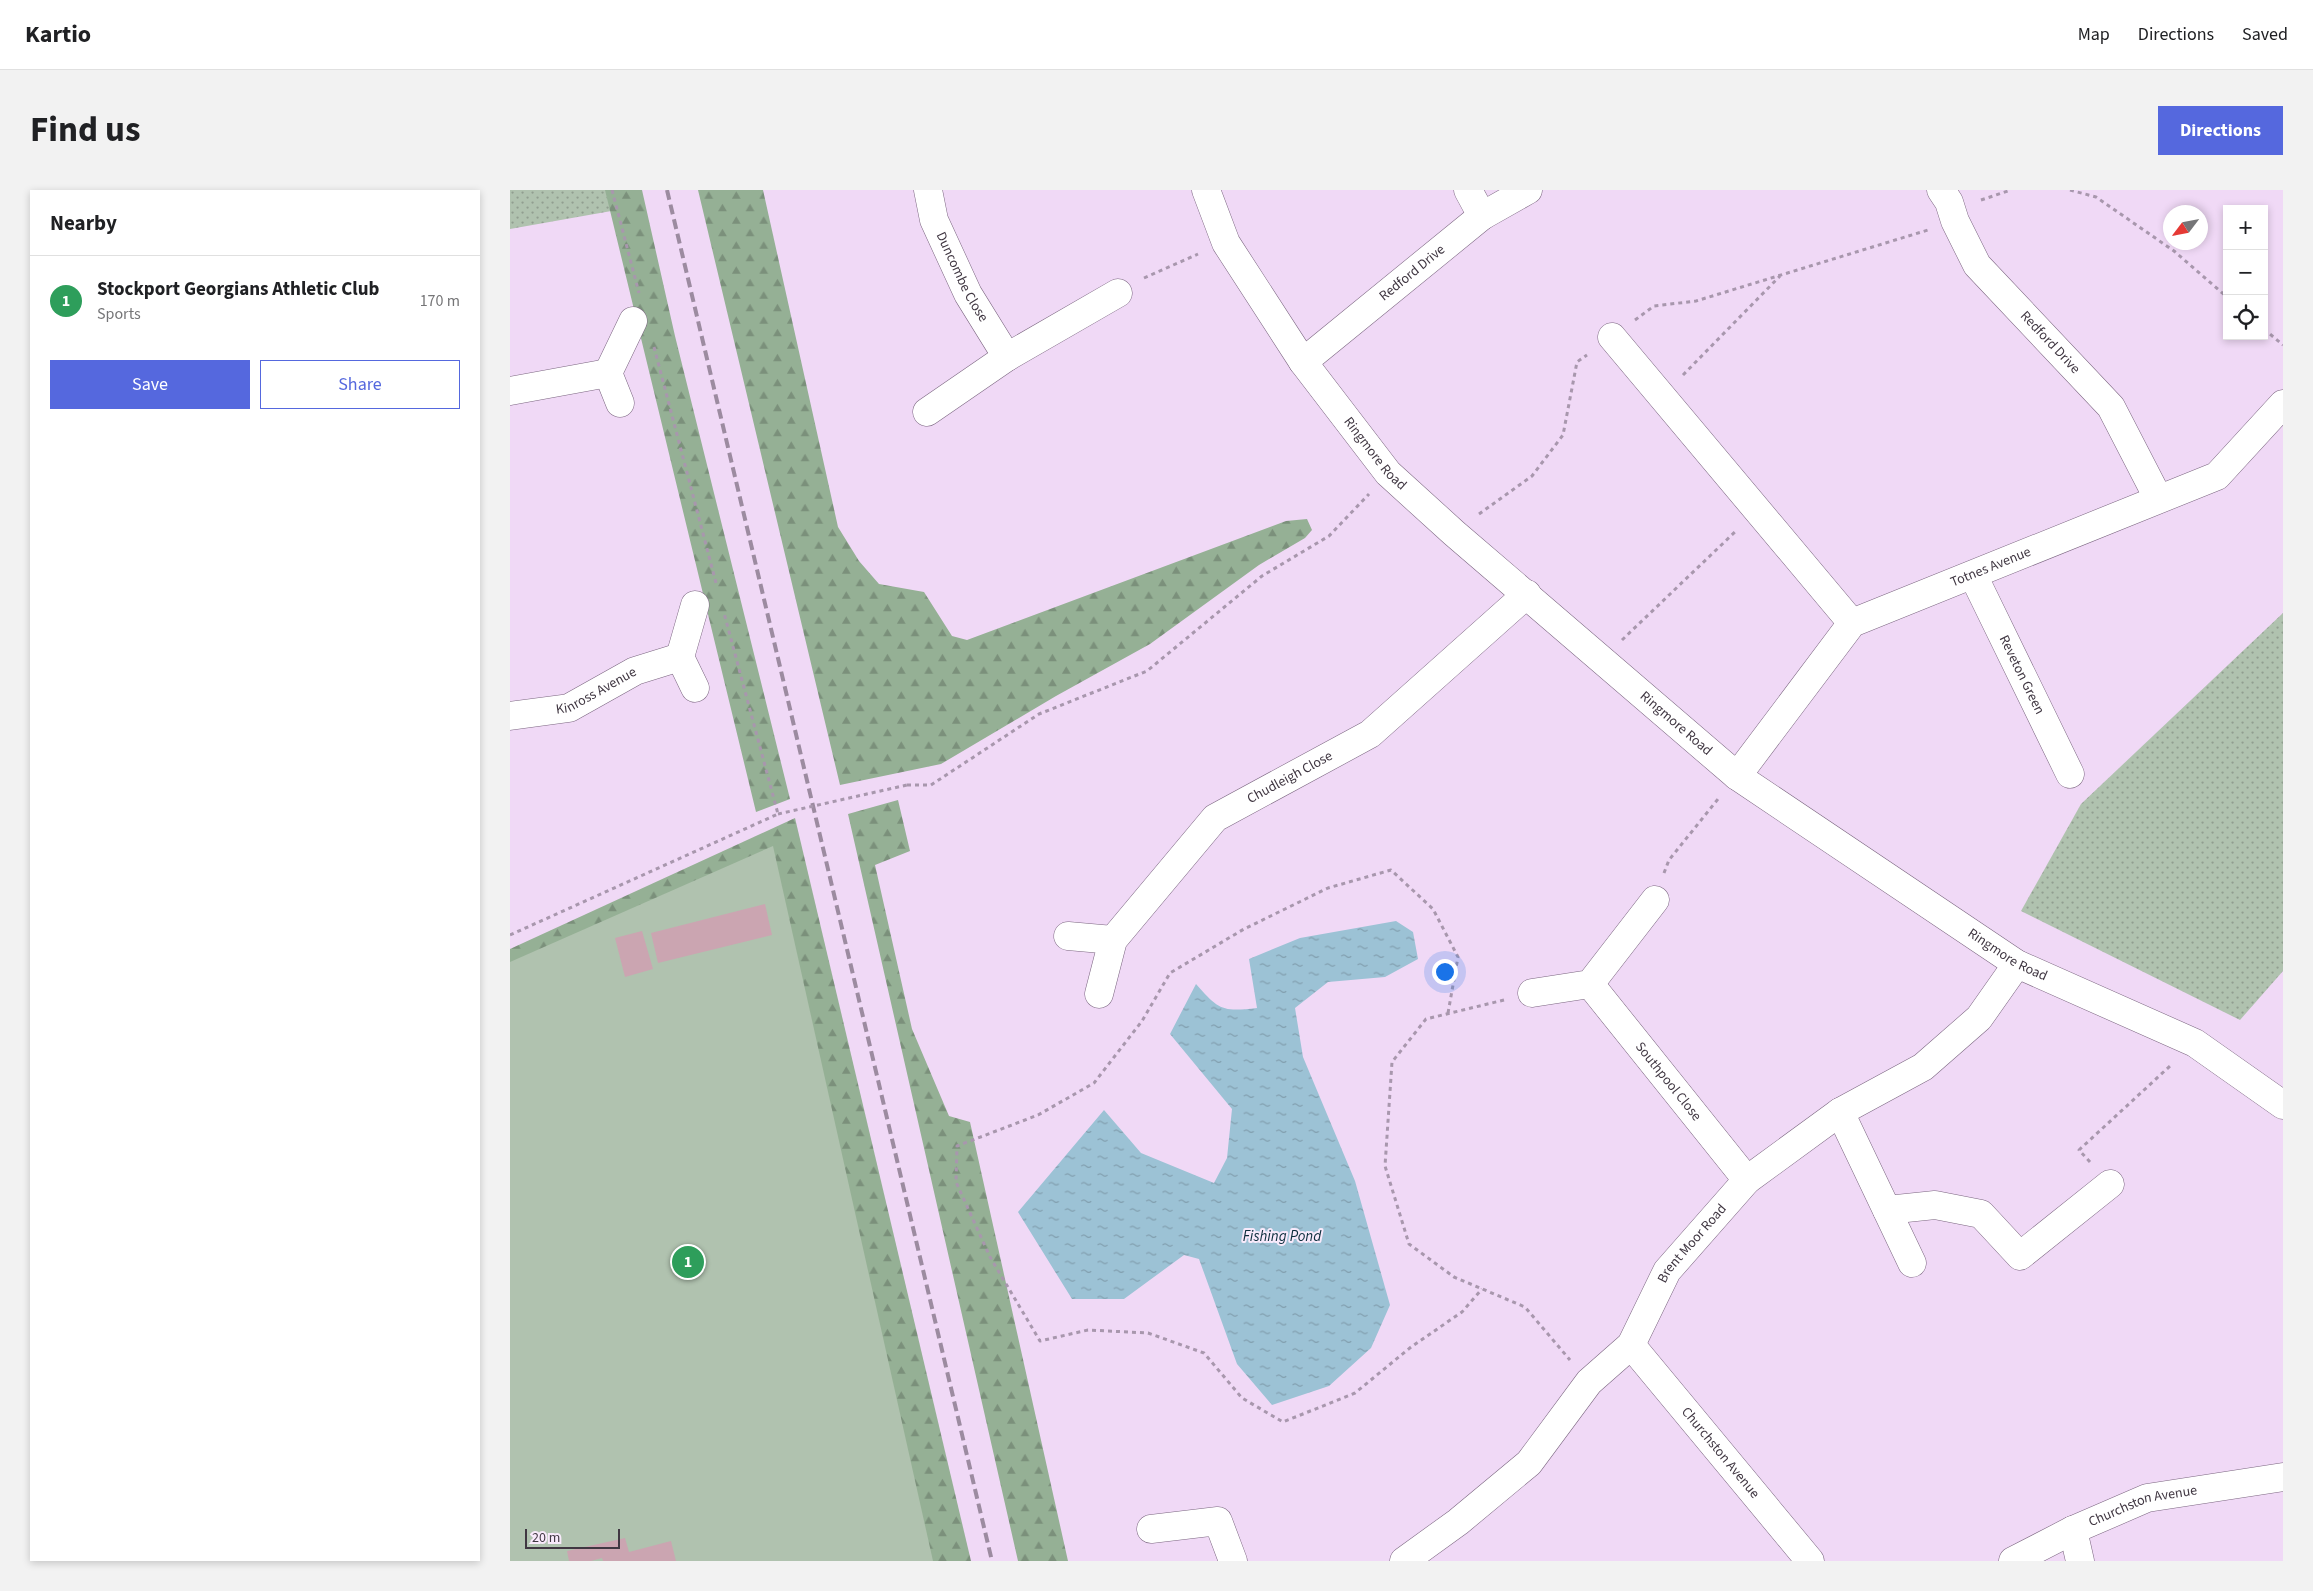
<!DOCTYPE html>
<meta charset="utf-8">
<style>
:root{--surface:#fff;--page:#f2f2f2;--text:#202124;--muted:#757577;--line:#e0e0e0;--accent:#5568de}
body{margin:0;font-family:"Source Sans 3",sans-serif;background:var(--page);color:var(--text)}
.controls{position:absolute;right:15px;top:15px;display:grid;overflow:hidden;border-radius:0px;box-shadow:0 2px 8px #0003}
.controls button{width:45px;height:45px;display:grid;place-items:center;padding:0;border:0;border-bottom:1px solid var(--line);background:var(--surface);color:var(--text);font:25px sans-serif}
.compass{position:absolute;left:1653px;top:15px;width:45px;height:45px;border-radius:50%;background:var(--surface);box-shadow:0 2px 8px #0003;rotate:238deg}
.scale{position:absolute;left:15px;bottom:12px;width:95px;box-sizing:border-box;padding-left:5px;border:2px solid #403742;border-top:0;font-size:14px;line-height:18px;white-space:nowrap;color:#403742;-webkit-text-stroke:4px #f8eafb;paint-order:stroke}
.you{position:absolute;left:934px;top:781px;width:18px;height:18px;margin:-12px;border:4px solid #fff;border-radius:50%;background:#1a73e8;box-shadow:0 0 0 8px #1a73e833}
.badge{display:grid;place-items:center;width:32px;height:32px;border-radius:50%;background:var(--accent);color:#fff;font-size:16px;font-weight:700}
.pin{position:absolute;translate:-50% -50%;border:2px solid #fff;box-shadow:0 1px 5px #0006}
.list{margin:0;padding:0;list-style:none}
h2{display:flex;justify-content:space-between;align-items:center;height:65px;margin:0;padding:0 20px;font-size:21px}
h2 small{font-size:16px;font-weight:400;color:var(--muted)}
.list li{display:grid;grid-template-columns:32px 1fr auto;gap:15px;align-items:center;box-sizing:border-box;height:90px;padding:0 20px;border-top:1px solid var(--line)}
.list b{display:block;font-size:19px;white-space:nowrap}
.list p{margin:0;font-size:16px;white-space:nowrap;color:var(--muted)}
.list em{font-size:16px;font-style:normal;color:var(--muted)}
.actions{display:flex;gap:10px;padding:15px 20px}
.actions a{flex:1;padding:11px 0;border:1px solid var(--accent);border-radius:0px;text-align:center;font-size:18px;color:var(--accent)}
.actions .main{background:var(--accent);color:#fff}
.icon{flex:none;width:28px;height:28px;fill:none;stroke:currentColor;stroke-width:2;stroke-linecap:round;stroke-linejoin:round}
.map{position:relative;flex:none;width:1773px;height:1371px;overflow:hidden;border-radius:0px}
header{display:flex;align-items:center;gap:30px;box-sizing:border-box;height:70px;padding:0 25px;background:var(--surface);border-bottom:1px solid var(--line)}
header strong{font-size:24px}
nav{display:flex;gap:28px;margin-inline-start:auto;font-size:18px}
.intro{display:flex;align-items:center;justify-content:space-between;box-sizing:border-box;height:120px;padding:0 30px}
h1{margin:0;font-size:35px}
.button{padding:12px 22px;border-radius:0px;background:var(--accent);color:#fff;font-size:18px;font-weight:700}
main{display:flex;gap:30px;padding:0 30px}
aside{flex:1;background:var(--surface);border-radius:0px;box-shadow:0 2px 8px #0003}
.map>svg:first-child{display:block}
</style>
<header>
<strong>Kartio</strong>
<nav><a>Map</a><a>Directions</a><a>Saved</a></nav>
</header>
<div class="intro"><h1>Find us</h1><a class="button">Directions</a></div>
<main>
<aside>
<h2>Nearby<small></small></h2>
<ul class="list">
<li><span class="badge" style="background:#2e9e5b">1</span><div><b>Stockport Georgians Athletic Club</b><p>Sports</p></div><em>170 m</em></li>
</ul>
<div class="actions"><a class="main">Save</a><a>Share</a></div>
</aside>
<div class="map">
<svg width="1773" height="1371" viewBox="0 0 1773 1371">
<defs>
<pattern id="grass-dots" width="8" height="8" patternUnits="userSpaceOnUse" patternTransform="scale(1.25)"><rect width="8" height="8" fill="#b0c2af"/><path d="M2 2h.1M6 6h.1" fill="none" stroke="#919e90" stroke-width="1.8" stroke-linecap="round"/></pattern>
<pattern id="forest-firs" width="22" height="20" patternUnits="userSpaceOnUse" patternTransform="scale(1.25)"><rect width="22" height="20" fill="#95b095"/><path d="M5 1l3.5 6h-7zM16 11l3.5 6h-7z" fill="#7b907b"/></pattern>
<pattern id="water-ripples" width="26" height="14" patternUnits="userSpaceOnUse" patternTransform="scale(1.25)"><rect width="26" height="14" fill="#9cc2d5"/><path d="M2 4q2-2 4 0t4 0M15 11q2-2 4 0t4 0" fill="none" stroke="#819eae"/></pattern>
</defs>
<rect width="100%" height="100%" fill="#f0d9f6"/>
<g fill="url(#grass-dots)">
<polygon points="0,0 102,0 107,20 0,39"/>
<polygon points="1773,423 1773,781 1730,830 1511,721 1571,614"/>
</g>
<g fill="url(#forest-firs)">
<polygon points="95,0 132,0 165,146 280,609 246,622"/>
<polygon points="188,0 253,0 328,337 349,371 369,394 414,402 442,446 457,450 776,331 797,329 802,340 795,348 749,375 640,454 546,506 431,574 330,595"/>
<polygon points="388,610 400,661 365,675 402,839 439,926 460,932 558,1371 508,1371 338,624"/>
<polygon points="285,628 461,1371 417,1371 0,794 0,759"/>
</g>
<polygon fill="#b0c2af" points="263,656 423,1371 0,1371 0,772"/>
<path fill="url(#water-ripples)" d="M886 731 903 742 908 769 875 787 818 792 785 818 793 867 845 991 880 1115 861 1158 819 1196 762 1215 727 1174 689 1069 674 1065 614 1109H562L508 1022 594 920 631 963 704 993 717 968 722 919 660 844 686 794C709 820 712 822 747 818L739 769 790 748Z"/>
<g fill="#cba5b1">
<polygon points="255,714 262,745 148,773 141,743"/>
<polygon points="132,741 143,779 115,787 105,748"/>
<polygon points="115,1348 119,1362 161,1351 166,1371 93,1371 92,1368 81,1371 59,1371 57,1361"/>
</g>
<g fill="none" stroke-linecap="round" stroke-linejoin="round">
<g stroke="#7b6680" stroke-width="29">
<g id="minor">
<path id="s1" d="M418 0 424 30 458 104 497 167"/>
<path id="s2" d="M696 0 716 53 793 172 878 283 944 343 1227 586 1507 774 1685 853 1773 915"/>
<polyline points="958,0 972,26"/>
<path id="s3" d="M1431 0 1439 12 1445 31 1467 75 1601 217 1648 308"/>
<polyline points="1102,147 1342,433"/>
<path id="s4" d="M793 172 972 26 1018 0"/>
<polyline points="0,201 98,183"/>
<polyline points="110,213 98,183 123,131"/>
<polyline points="417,222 497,167 608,103"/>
<path id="s5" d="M1463 385 1560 584"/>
<polyline points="185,415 170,467 185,498"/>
<path id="s6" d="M0 526 59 518 125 481 170 467"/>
<path id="s7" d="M1227 586 1342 433 1707 286 1773 214"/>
<polyline points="558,746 603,750"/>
<path id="s8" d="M1080 794 1237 990"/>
<polyline points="1022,803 1080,794 1145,710"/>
<path id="s9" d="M589 804 603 750 705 628 860 544 1017 404"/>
<polyline points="1330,922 1402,1073"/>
<polyline points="1377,1020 1425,1015 1471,1024 1510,1066 1600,994"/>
<path id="s10" d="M1121 1155 1300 1371"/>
<polyline points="641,1339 708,1331 723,1371"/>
<polyline points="1563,1340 1570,1371"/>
<path id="s11" d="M894 1371 948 1332 1019 1273 1079 1192 1121 1155 1157 1081 1237 990 1330 922 1413 877 1469 828 1507 774"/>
<path id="s12" d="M1503 1371 1563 1340 1637 1308 1773 1287"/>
</g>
</g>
<g stroke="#a897ad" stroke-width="3" stroke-dasharray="4 4" stroke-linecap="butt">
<polyline points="102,0 129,103"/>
<polyline points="1560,0 1586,7 1664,61 1717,107"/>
<polyline points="1471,10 1501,0"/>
<polyline points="634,88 688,64"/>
<polyline points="1125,130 1144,116 1186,111 1418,40"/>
<polyline points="1754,139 1773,155"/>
<polyline points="144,157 206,393"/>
<polyline points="1173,185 1270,86"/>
<polyline points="969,324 1022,286 1053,245 1067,172 1077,165"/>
<polyline points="1112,450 1227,340"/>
<polyline points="397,595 421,595 529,524 637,481 752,386 819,346 859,304"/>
<polyline points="1154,683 1159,670 1208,609"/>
<polyline points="0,745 268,624 214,423"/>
<polyline points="994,810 916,829 882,872 875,976 899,1054 944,1087 1015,1117 1060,1170"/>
<polyline points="938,823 948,767 923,719 881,680 818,698 734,739 660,783 632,831 584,893 528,925 447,956 446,992 480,1067 530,1151 578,1140 638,1143 694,1163 732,1208 773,1232 845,1203 901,1157 952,1122 972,1099"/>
<polyline points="1580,972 1569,960 1660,876"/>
</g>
<use href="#minor" stroke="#fff" stroke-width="28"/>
<polyline stroke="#9c8ba0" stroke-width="4" stroke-dasharray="10 5" stroke-linecap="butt" points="157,0 482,1371"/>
<polyline stroke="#a897ad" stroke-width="3" stroke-dasharray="4 4" stroke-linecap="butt" points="268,624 397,595"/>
</g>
<g text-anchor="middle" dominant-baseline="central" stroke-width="4" stroke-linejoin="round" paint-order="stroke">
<g font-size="14" fill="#403742" stroke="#f8eafb">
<text stroke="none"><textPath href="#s4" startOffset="141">Redford Drive</textPath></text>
<text stroke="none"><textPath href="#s1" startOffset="94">Duncombe Close</textPath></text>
<text stroke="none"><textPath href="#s3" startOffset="190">Redford Drive</textPath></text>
<text stroke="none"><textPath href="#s2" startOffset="315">Ringmore Road</textPath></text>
<text stroke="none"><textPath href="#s7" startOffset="341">Totnes Avenue</textPath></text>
<text stroke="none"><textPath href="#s5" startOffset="111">Reveton Green</textPath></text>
<text stroke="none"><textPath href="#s6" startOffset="91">Kinross Avenue</textPath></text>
<text stroke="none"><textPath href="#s2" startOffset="720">Ringmore Road</textPath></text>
<text stroke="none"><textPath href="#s9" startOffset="300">Chudleigh Close</textPath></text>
<text stroke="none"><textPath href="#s2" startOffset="1125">Ringmore Road</textPath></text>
<text stroke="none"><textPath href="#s8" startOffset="125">Southpool Close</textPath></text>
<text stroke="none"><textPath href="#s11" startOffset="435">Brent Moor Road</textPath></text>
<text stroke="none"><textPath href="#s10" startOffset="140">Churchston Avenue</textPath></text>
<text stroke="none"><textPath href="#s12" startOffset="142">Churchston Avenue</textPath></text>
</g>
<g font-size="15" font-style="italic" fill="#0c2e3d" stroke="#f8eafb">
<text x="772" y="1046">Fishing Pond</text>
</g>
</g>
</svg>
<div class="controls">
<button>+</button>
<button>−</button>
<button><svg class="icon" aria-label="locate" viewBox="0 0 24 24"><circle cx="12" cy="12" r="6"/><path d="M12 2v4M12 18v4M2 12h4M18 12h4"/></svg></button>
</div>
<svg class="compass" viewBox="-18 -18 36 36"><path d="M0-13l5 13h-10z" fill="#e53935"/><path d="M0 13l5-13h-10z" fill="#757577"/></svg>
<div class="scale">20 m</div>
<div class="you"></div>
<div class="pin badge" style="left:178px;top:1072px;background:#2e9e5b">1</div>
</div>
</main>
